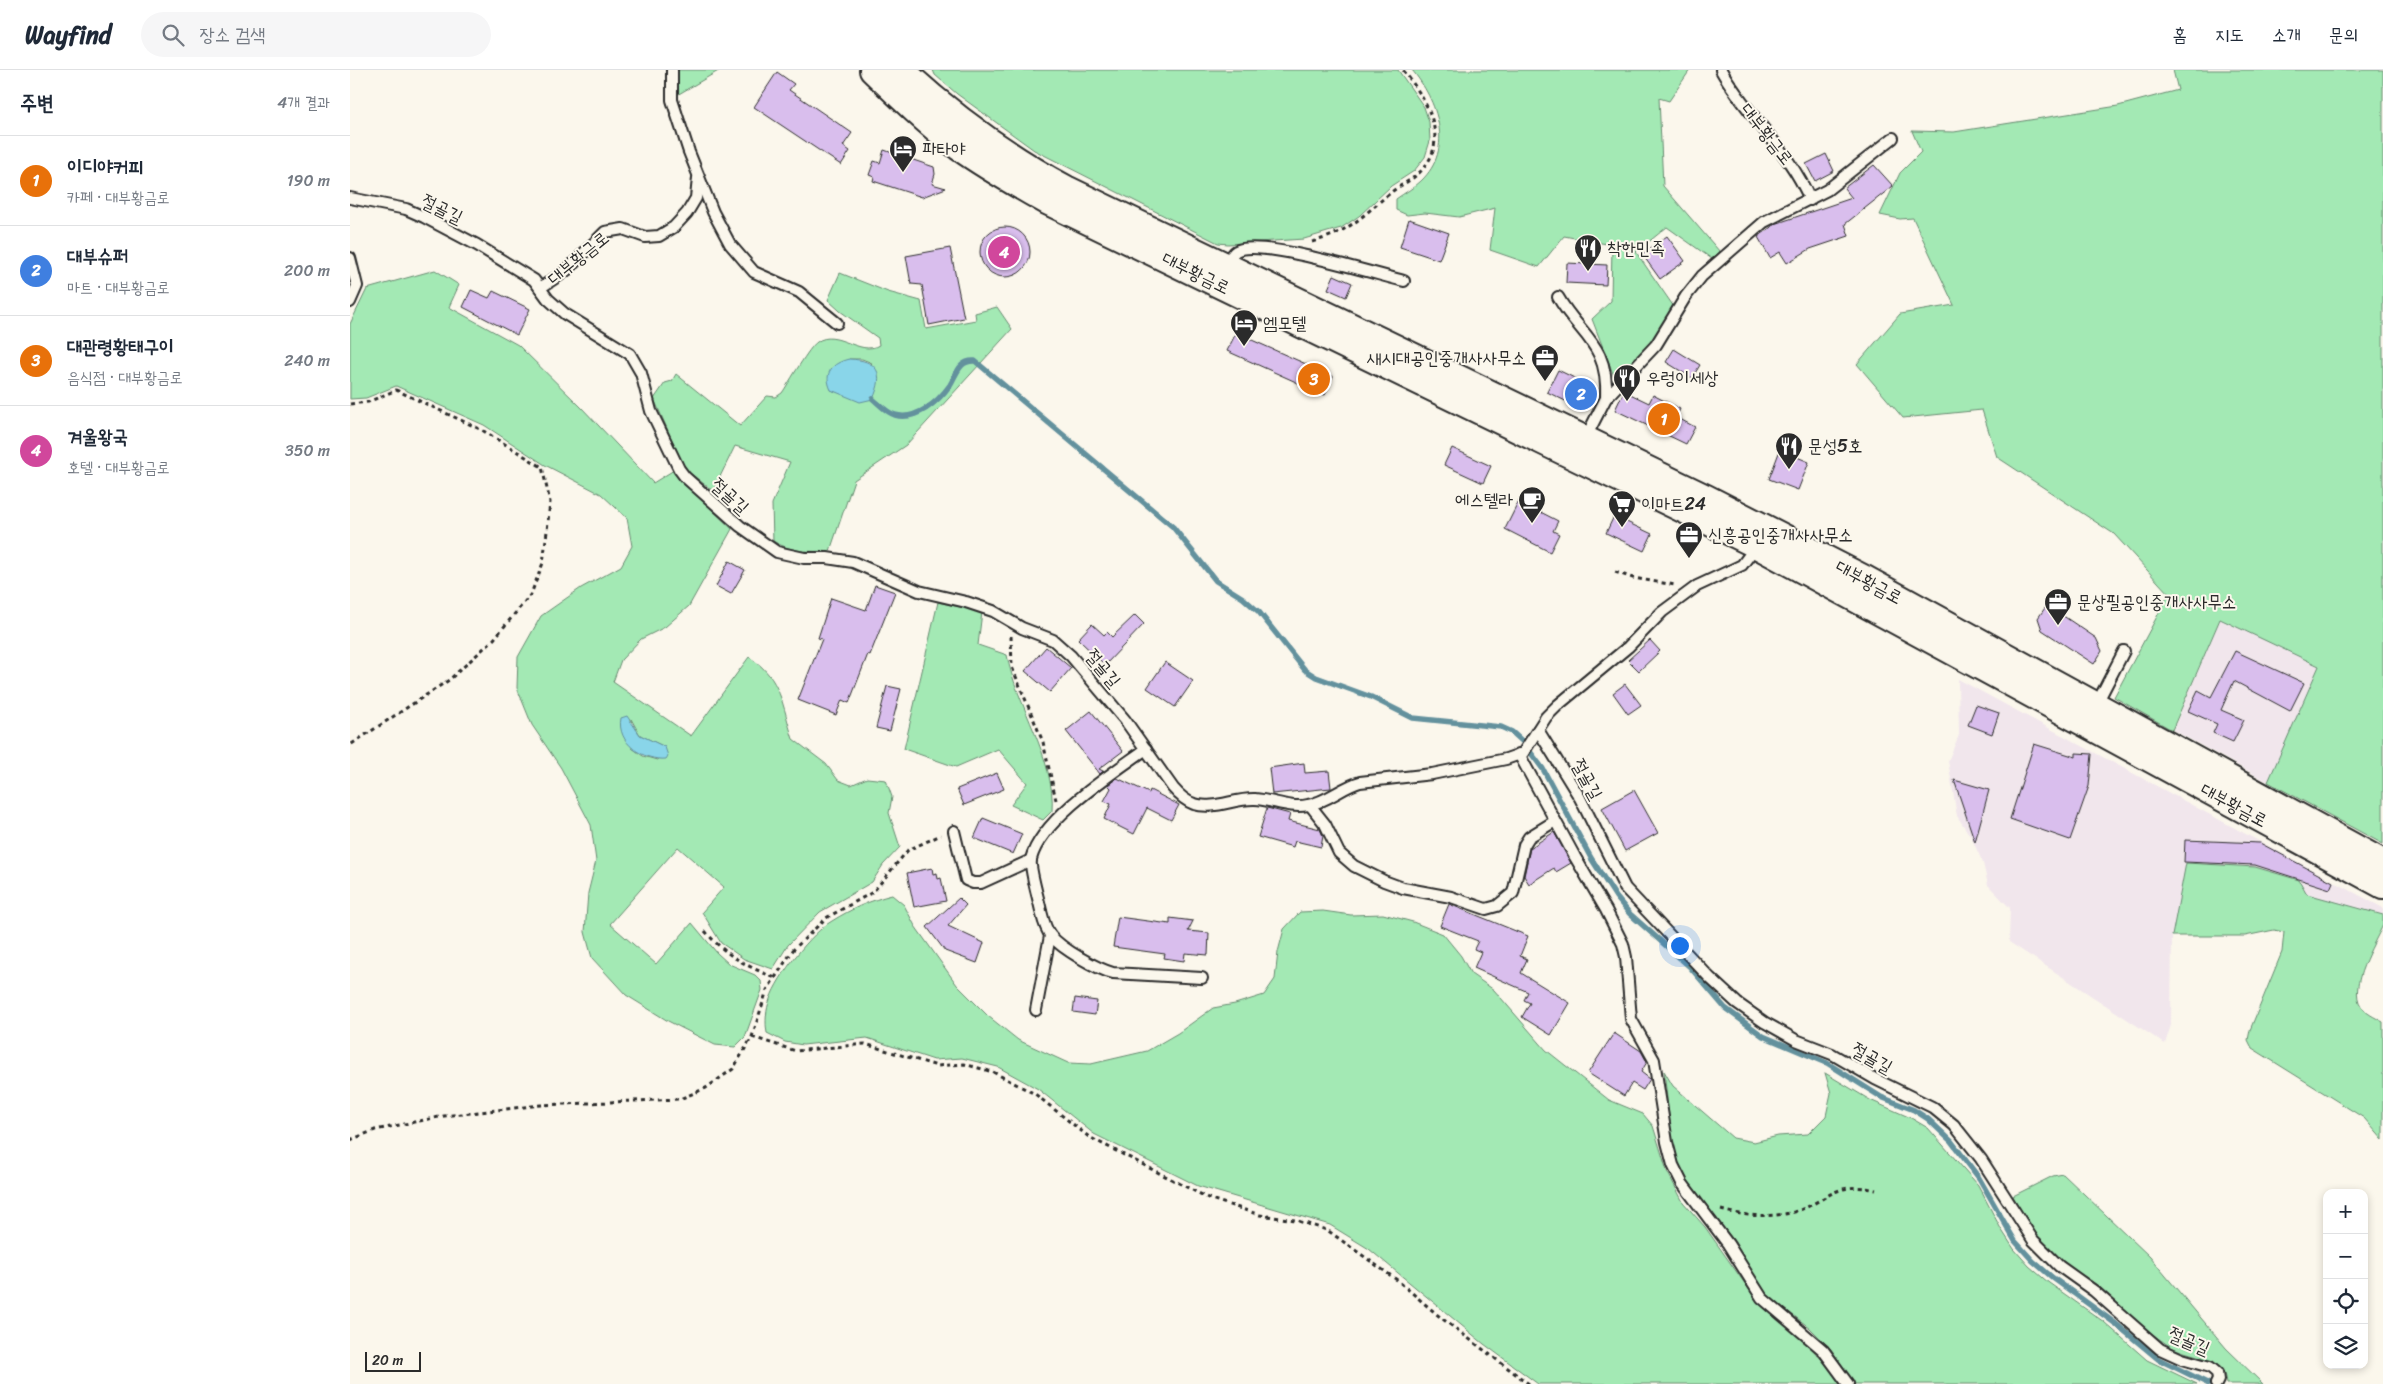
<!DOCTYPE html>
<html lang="ko">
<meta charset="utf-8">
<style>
:root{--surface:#fff;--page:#f6f6f7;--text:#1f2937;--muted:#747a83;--line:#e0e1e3;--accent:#0b8043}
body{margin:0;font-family:Sriracha,"Poor Story",sans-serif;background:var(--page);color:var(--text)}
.controls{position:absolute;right:15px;bottom:15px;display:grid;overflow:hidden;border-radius:10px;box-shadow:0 2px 8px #0003}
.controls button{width:45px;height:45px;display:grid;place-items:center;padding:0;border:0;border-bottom:1px solid var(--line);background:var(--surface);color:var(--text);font:25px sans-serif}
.scale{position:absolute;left:15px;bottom:12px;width:56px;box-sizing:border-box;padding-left:5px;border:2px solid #2b2b2b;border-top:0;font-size:14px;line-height:18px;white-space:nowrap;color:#2b2b2b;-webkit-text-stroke:4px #fbf7ec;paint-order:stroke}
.you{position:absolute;left:1329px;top:875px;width:18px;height:18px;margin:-12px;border:4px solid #fff;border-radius:50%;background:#1a73e8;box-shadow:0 0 0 8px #1a73e833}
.badge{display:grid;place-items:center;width:32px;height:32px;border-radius:50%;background:var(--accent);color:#fff;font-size:16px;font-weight:700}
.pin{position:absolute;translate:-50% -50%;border:2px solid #fff;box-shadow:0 1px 5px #0006}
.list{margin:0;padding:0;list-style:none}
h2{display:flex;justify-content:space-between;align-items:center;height:65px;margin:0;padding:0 20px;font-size:21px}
h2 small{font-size:16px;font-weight:400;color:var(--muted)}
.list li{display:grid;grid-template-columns:32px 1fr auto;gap:15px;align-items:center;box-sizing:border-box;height:90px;padding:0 20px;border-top:1px solid var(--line)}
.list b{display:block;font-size:19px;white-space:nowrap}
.list p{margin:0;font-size:16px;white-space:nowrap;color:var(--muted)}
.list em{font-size:16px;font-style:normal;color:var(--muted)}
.icon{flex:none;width:28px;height:28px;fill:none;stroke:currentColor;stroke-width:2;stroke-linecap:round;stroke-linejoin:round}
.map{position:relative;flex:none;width:2033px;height:1314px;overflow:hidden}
header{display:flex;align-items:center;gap:30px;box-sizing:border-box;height:70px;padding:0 25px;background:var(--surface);border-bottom:1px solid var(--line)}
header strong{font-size:24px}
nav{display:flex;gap:28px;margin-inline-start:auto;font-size:18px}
.search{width:350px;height:45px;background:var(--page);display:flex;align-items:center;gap:12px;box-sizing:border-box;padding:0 18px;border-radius:28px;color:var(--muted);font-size:19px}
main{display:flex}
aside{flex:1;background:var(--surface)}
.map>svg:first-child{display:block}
</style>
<header>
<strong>Wayfind</strong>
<div class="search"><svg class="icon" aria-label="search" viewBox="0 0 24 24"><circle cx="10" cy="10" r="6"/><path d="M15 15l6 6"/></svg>장소 검색</div>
<nav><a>홈</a><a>지도</a><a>소개</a><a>문의</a></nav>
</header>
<main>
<aside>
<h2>주변<small>4개 결과</small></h2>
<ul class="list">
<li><span class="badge" style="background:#e8710a">1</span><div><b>이디야커피</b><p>카페 · 대부황금로</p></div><em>190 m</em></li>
<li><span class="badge" style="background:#3f7fe0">2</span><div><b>대부슈퍼</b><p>마트 · 대부황금로</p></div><em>200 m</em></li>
<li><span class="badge" style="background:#e8710a">3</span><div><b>대관령황태구이</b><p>음식점 · 대부황금로</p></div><em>240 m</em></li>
<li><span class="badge" style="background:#d1479c">4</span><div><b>겨울왕국</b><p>호텔 · 대부황금로</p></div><em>350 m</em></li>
</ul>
</aside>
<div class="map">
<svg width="2033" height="1314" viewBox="0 0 2033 1314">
<rect width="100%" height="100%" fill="#fbf7ec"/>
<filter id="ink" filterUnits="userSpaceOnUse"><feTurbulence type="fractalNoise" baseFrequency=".02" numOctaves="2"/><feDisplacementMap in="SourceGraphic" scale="10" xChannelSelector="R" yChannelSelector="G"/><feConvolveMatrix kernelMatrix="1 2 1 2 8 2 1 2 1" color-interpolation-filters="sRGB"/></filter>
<g filter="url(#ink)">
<g fill="#f1e6ec">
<polygon points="1870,549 1969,596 1918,712 1823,660"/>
<polygon points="1608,609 2033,838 2033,845 1836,793 1822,866 1821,955 1815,974 1659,872 1660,838 1638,815 1633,793 1621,767 1607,746 1598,691 1609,665"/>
</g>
<g fill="#a3e9b4" stroke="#678a70" fill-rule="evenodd">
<polygon points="325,0 370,0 327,25"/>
<polygon points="583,0 1048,0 1074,37 1079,52 1080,71 1075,87 1064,101 1041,116 1009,146 991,158 954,169 878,174 868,173 684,80 607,24 585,5"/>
<path d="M1062 0H1340L1319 31 1309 28 1313 116 1370 182 1362 189 1317 157 1286 182 1324 237 1309 265 1270 306 1265 307 1262 301 1242 249 1261 231 1262 175 1214 166 1189 197 1140 180 1145 138 1109 147 1075 143 1057 145 1046 140V129C1054 123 1064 118 1071 111 1105 79 1087 30 1062 0Z"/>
<polygon points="1823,0 2033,0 2033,774 1918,712 1969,596 1870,549 1822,660 1764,627 1819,524 1764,464 1647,387 1632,340 1553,348 1507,294 1550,244 1604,235 1563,148 1550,149 1530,145 1550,103 1571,82 1562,61 1604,62 1768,36 1828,20"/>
<path d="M85 200 109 215 99 237 168 275 231 337 303 413 324 400 334 413 382 459 339 536 315 557 291 569 271 590 263 612 341 666 399 587C432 608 432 636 443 669L476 694 488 710 501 715 517 708 536 710 542 727 539 743 550 777 533 795 522 812 470 842 438 875 423 899 394 889 371 873 352 842 374 817 328 777 260 854 306 894 342 853 367 883 379 894 405 905 411 911 412 920 395 967 385 977 365 975 318 951 276 925 242 888 235 862 238 823 246 791 241 755 211 698 182 655 167 618 168 587 191 546 231 518 271 496 282 476 277 448 251 424 195 395 134 355 46 316 16 328 0 329V254L17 219ZM281 649 290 665 315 677 307 690 293 686 282 678Z"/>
<path d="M490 203 538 222 571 231 576 259 626 250 625 243 647 237 662 259 556 375 504 410 480 481C459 482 441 482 423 471L422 434 440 392 385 376 363 421 335 399 304 329 315 313 322 311 326 304 390 356 417 326 426 327 432 323C439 313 459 277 467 272 486 258 510 287 529 275L528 268 490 241 478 230ZM499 289H512L522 293 493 324 481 320Z"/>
<path d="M588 532 632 542 628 575 657 585C666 635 706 689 702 741L693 750 661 735 677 713 648 679 606 697 554 679Z"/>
<path d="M1836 793 1905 797 1949 810 1957 824 2033 845V855C2024 874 1998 917 2011 936 2016 944 2025 947 2033 952V1070L2014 1048 1902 978 1898 970 1900 960 1932 882 1934 862 1924 860 1895 866H1822Z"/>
<path d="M542 825 554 835 565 856 607 915 638 946 668 970 718 993 741 994 797 981 828 963 863 938 885 934 914 925 925 909 928 882 934 859 950 842 973 841 1001 845 1033 844 1063 852 1093 864 1111 886 1121 904 1144 920 1196 980 1259 1030 1293 1044 1303 1056 1317 1101 1333 1132 1355 1157 1405 1228 1450 1266 1494 1314H1188L1134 1274 1019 1179 980 1155 848 1116 744 1064 688 1019 648 997 612 988 584 990 517 968 453 975 435 972 417 963C415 952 416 940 420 929 428 906 461 863 482 851 501 839 521 830 542 825Z"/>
<polygon points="1314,1001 1323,1016 1383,1068 1404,1072 1428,1066 1458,1064 1476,1046 1481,1023 1475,1003 1520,1030 1561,1048 1578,1058 1628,1115 1651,1159 1664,1179 1679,1196 1699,1213 1754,1252 1797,1290 1847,1314 1505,1314 1481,1279 1460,1258 1419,1227 1406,1210 1385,1172 1341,1116 1330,1096 1322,1073"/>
<path d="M1713 1104 1800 1187 1876 1278 1913 1314H1876C1875 1284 1838 1288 1818 1275 1793 1259 1773 1237 1751 1218 1740 1209 1727 1203 1716 1195 1692 1177 1677 1152 1663 1126L1703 1106Z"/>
</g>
<g fill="#89d5e9" stroke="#63919d">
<path d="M499 289C528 290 535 303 523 329L510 332 481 320C473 303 482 293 499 289Z"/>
<path d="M277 646 290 665 315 677 318 686 316 689C294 691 266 673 271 648Z"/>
</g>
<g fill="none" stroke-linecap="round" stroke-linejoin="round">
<g stroke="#63919d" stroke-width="5.5">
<path d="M523 329C529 334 537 343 545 345 566 351 588 332 600 315 607 304 609 290 625 291L823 457 866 511 893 528 909 542 955 600 966 607 1021 627 1063 648 1151 657 1162 662 1173 672"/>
<polyline points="1181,683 1193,699 1241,788 1266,827 1280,844 1340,897 1375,938 1413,966 1477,993 1531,1027 1564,1040 1578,1049 1601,1071 1629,1108 1665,1171 1683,1191 1703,1208 1766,1254 1808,1289 1859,1314"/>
</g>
</g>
<g fill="#d9beed" stroke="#2b2b2b">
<polygon points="427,2 444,14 439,20 502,63 493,76 500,81 491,95 404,37"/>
<polygon points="534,80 584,97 585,104 582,114 596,118 572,127 523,111 524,107 519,105 524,91 530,93"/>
<polygon points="1476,84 1484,101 1465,111 1456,94"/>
<polygon points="1524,95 1543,116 1495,154 1499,166 1460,179 1437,193 1430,182 1420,188 1408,167 1425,154 1502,128 1494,118"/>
<polygon points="1059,149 1099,163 1089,190 1050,177"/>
<circle cx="655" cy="182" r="25"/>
<polygon points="1317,166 1335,191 1310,209 1292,184"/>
<polygon points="600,178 614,248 579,255 572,215 561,214 556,186"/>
<polygon points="1217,193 1257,195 1256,215 1216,213"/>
<polygon points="984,205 1002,213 996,227 978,219"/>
<polygon points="121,220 139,228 143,221 180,239 167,265 113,237"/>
<polygon points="886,263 983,306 975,325 877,281"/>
<polygon points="1324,279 1350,295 1342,308 1316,292"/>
<polygon points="1208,300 1245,318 1234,340 1197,322"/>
<polygon points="1274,321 1299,333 1303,325 1330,339 1326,347 1345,357 1336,374 1265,340"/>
<polygon points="1102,378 1141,396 1133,413 1094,395"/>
<polygon points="1430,380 1459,392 1448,420 1419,409"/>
<polygon points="1169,431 1208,451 1203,461 1209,464 1200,482 1155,459"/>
<polygon points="1264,446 1302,464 1294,481 1256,463"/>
<polygon points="379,491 395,500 381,524 366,516"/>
<polygon points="525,515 545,522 520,585 518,584 499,633 492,630 486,645 448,630 472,569 468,568 481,528 516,540"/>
<polygon points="1697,535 1746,568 1752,581 1744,594 1692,560 1688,548"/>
<polygon points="785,545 794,554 755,595 728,569 742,554 754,565 757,562 762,567"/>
<polygon points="1300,570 1310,581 1289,601 1278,590"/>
<polygon points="696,577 721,598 700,622 675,601"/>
<polygon points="1885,581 1954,613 1940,641 1884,611 1871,640 1894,650 1883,672 1863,663 1867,654 1838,641 1848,620 1861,627"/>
<polygon points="815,592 843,611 825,637 797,618"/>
<polygon points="1275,614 1291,635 1278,644 1263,623"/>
<polygon points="537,616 551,619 540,661 526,658"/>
<polygon points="1626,635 1649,643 1642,664 1618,655"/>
<polygon points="741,641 773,681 749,699 753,701 750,704 716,661"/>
<polygon points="1684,674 1726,687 1726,683 1742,684 1739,716 1720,770 1660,749"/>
<polygon points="954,693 955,703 979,701 981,718 922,724 919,698"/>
<polygon points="647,703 654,719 614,735 607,719"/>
<polygon points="767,708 799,723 800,720 829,735 821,750 797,738 784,764 754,749 761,734 754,731 761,718 758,715"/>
<polygon points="1604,710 1639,720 1625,772"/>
<polygon points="1284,720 1308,763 1275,781 1252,738"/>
<polygon points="917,738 940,744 938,751 970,759 973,766 971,777 945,771 943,777 908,767"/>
<polygon points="633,748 672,764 663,784 624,768"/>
<polygon points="1204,762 1221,793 1206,802 1204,798 1179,814 1174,806 1180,778"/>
<polygon points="1835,770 1910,773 1983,812 1980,819 1905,795 1834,792"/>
<polygon points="582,798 583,804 587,803 588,809 591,808 596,831 564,837 557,803"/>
<polygon points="609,828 616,835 598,856 634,873 627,893 595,881 577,857"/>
<polygon points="1099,834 1178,866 1170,886 1177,889 1171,903 1220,933 1201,965 1172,947 1180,933 1174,930 1178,922 1124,898 1131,882 1124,879 1128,871 1090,856"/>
<polygon points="768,847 820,854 820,848 843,851 838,861 859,863 858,885 835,883 834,891 814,888 815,884 763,877"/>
<polygon points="725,928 747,931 745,945 723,942"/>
<polygon points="1264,963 1291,981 1297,992 1291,1002 1300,1009 1293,1020 1282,1013 1274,1026 1238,1003"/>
</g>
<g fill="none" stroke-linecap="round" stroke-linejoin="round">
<g stroke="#2b2b2b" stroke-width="14">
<g id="service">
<polyline points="322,0 322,30 339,82 363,142 380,174 404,202 449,222 487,253"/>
<path d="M1371 0C1397 46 1440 81 1460 130"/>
<path d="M0 128 56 139 74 147 127 175 184 210 198 229 215 244 280 284 291 303 301 341 329 399 335 407 390 456 427 482 454 488H477L503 492 569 521 616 532 643 541 672 558 703 570 721 586 775 650 823 718C829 725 835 731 844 734 864 740 885 728 905 729 923 730 940 739 958 735 977 732 992 717 1010 712L1082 704 1156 689 1173 683 1196 647 1208 635 1278 577 1312 542 1347 516 1392 495 1407 475"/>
<polyline points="0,188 7,216 0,232"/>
<path d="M876 197C879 191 881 184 886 181 909 168 1025 204 1054 211"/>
<polyline points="190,218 216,201 255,162 273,159 295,167 309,166 324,157 337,143 346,128 348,108"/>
<path d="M1208 227C1230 266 1259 273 1256 328"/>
<polyline points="1235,369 1256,328 1306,275 1336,226 1352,206 1414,152 1477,120 1543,68"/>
<polyline points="1746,635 1774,581"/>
<polyline points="1188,660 1230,728 1275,818 1360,908 1387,933 1414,952 1446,970 1482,984 1525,1009 1582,1037 1604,1055 1631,1089 1683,1170 1709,1196 1744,1221 1810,1279 1832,1289 1860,1297 1867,1303 1868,1310 1866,1314"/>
<path d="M796 679C763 703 692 748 681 789 679 798 689 830 691 841 693 849 695 859 701 866 712 879 747 899 763 903L852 908"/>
<polyline points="1169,684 1225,787 1256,840 1273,874 1276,887 1281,949 1304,990 1317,1072 1323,1095 1332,1113 1378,1174 1412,1228 1473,1280 1498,1314"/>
<polyline points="960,735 975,754 989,783 1004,796 1034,811 1053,818 1101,827 1136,839 1147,836 1163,823 1174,775 1179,767 1205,751"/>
<polyline points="604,761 616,810 623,813 631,813 681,790"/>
<polyline points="686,940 700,866"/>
</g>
</g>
<g stroke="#2b2b2b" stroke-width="30">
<g id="secondary">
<path d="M523 0C551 27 578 53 609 77 637 97 667 114 697 131L1407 475 2033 815"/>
<path d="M551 0C602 47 655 86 716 119L1356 428 1513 508 2033 793"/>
</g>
</g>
<g stroke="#2b2b2b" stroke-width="3" stroke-dasharray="4 4" stroke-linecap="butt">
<path d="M962 172C999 162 1010 148 1039 124 1048 116 1061 111 1070 102 1102 70 1076 29 1053 0"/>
<polyline points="0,334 18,332 46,320 132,360 192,397 200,432 197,461 193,493 181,524 144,569 99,610 0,675"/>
<polyline points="1265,502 1283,508 1325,515"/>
<polyline points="661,566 662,597 693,672 706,730"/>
<path d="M355 861C376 886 395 895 425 908"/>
<polyline points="402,967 446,981 515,974 587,996 614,994 643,1002 685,1024 739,1067 858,1128 910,1145 945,1150 977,1160 1047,1210 1090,1247 1179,1314"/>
<polyline points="0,1070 25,1060 94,1046 191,1035 330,1029 356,1018 383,999 402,967 417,920 443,880 476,848 523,822 558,780 591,765"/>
<path d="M1371 1140C1393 1146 1422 1148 1444 1142 1479 1131 1484 1110 1526 1120"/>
</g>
<use href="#service" stroke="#fbf7ec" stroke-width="10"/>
<use href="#secondary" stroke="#fbf7ec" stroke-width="26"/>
</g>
</g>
<defs>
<g id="hotel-pin" transform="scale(1.4375)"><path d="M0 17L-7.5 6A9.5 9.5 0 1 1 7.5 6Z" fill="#2b2b2b" stroke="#fbf7ec"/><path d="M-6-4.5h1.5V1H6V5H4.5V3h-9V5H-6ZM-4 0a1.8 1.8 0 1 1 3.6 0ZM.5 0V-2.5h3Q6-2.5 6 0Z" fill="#fff"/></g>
<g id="restaurant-pin" transform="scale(1.4375)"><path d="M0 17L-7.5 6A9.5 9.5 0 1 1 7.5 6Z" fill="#2b2b2b" stroke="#fbf7ec"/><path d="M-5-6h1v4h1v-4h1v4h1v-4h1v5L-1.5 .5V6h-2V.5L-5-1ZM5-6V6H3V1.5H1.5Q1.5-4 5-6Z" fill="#fff"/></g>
<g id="office-pin" transform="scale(1.4375)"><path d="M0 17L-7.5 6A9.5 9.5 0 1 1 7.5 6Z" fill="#2b2b2b" stroke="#fbf7ec"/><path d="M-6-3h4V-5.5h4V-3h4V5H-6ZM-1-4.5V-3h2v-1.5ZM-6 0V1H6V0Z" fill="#fff"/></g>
<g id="cafe-pin" transform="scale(1.4375)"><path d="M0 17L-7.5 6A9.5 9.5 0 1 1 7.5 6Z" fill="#2b2b2b" stroke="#fbf7ec"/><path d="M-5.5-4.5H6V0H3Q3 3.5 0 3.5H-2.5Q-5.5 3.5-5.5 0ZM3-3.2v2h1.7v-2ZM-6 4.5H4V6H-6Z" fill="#fff"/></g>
<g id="supermarket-pin" transform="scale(1.4375)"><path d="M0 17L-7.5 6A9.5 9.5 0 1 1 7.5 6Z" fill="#2b2b2b" stroke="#fbf7ec"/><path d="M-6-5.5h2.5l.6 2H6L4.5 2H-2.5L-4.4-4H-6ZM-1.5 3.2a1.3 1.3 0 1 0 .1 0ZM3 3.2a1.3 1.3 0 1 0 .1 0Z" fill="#fff"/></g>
</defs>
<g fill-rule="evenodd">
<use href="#hotel-pin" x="553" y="79"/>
<use href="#restaurant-pin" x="1238" y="178"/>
<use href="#hotel-pin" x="894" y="253"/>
<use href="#office-pin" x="1195" y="288"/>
<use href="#restaurant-pin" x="1277" y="308"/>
<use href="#restaurant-pin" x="1439" y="376"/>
<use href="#cafe-pin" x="1182" y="430"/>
<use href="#supermarket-pin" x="1272" y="434"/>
<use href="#office-pin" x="1339" y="465"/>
<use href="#office-pin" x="1708" y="532"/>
</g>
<g text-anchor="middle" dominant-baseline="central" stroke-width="4" stroke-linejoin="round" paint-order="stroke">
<g font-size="18" fill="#2b2b2b" stroke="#fbf7ec">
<text transform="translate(1417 64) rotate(52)">대부황금로</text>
<text transform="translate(92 139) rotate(26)">절골길</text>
<text transform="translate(228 188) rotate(-39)">대부황금로</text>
<text transform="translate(846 203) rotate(26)">대부황금로</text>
<text transform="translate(380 426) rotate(42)">절골길</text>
<text transform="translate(1519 512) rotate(28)">대부황금로</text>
<text transform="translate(753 598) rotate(50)">절골길</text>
<text transform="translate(1237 709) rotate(61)">절골길</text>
<text transform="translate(1884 735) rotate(28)">대부황금로</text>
<text transform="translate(1522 988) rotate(29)">절골길</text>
<text transform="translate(1839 1271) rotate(23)">절골길</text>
</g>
<g font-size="18" fill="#2b2b2b" stroke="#fbf7ec" text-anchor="start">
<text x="572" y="79">파타야</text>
<text x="1257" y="178">착한민족</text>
<text x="913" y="253">엠모텔</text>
<text x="1176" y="288" text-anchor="end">새시대공인중개사사무소</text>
<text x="1296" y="308">우렁이세상</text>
<text x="1458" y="376">문성5호</text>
<text x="1163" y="430" text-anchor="end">에스텔라</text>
<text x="1291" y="434">이마트24</text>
<text x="1358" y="465">신흥공인중개사사무소</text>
<text x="1727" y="532">문상필공인중개사사무소</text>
</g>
</g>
</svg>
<div class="controls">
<button>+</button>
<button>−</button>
<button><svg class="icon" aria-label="locate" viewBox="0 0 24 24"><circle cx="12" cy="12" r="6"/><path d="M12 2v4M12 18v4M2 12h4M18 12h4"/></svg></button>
<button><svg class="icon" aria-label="layers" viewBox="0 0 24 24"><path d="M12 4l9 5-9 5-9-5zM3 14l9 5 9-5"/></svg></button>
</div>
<div class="scale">20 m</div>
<div class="you"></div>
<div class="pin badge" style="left:1314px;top:349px;background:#e8710a">1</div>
<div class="pin badge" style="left:1231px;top:324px;background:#3f7fe0">2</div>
<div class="pin badge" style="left:964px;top:309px;background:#e8710a">3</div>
<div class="pin badge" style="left:654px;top:182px;background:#d1479c">4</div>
</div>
</main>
